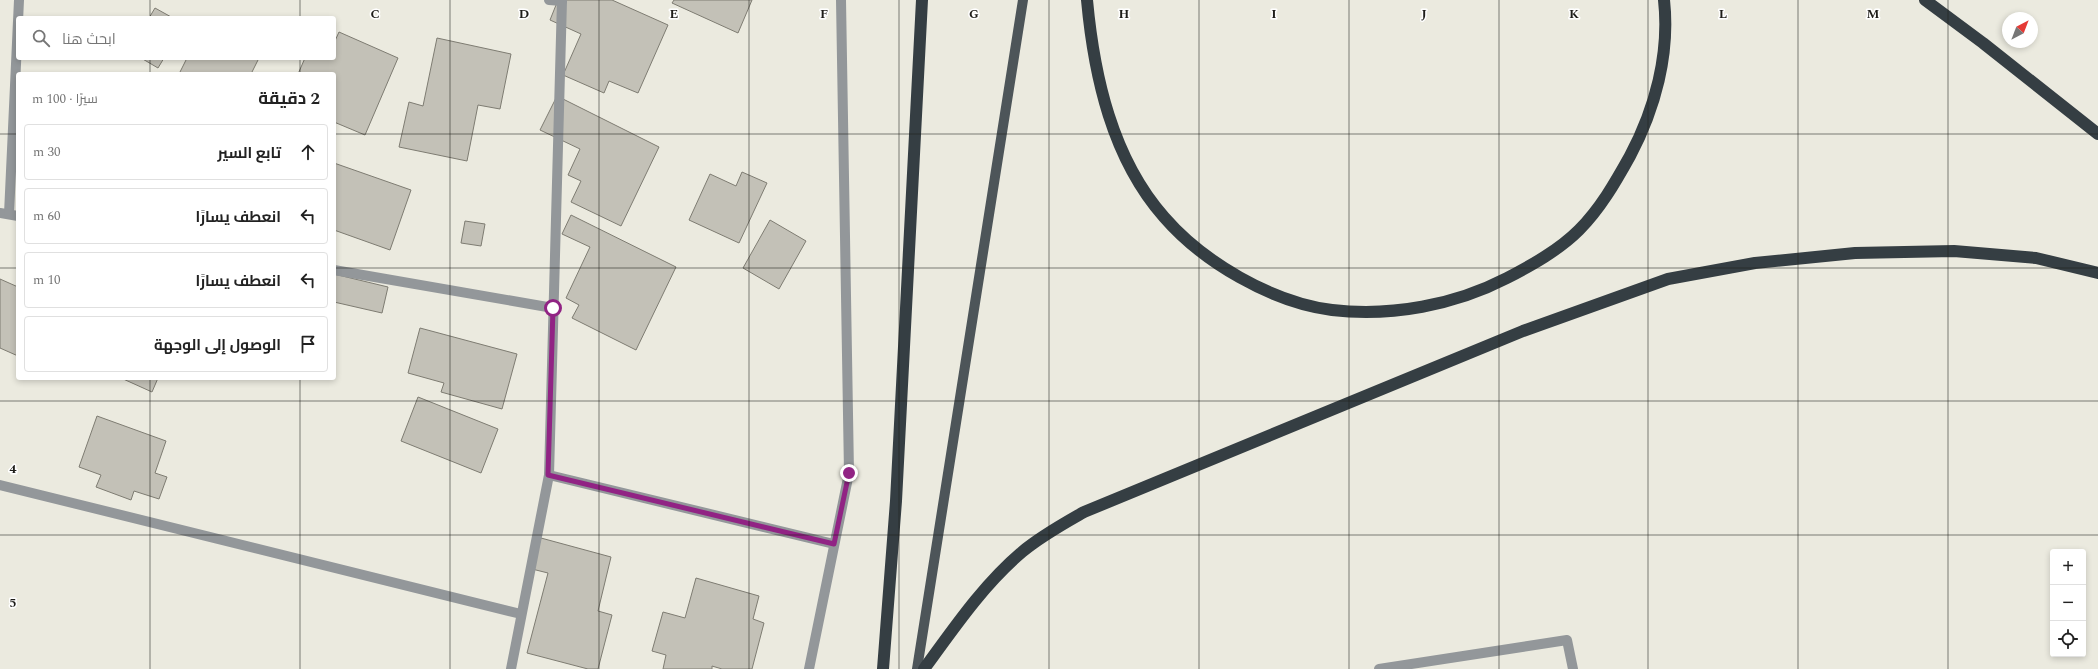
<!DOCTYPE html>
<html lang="ar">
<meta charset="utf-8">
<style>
:root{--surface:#fff;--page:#f6f6f6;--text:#222;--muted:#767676;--line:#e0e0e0}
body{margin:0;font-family:Spectral,Cairo,serif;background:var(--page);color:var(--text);direction:rtl}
.controls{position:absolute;right:12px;bottom:12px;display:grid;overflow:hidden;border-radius:4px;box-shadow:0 2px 6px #0003}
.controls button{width:36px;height:36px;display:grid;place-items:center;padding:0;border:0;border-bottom:1px solid var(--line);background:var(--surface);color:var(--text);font:20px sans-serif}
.compass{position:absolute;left:2002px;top:12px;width:36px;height:36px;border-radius:50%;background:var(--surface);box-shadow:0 2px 6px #0003;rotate:42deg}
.stop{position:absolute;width:12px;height:12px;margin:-9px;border:3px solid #912384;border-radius:50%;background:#fff}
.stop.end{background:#912384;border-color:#fff;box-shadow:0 1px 4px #0008}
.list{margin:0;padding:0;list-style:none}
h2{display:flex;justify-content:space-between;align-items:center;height:52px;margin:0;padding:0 16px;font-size:17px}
h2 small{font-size:13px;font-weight:400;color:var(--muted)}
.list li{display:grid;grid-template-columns:26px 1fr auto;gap:12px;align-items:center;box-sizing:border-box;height:56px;margin:0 8px 8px;padding:0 8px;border:1px solid var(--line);border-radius:4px}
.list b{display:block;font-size:15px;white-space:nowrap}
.list em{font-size:13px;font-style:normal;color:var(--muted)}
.icon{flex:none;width:22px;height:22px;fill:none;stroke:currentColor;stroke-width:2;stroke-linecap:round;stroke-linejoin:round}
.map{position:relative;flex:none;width:2098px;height:669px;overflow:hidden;direction:ltr}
.search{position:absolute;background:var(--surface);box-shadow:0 2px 6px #0003;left:16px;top:16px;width:320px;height:44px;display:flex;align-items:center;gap:10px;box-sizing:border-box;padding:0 14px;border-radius:4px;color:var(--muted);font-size:15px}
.panel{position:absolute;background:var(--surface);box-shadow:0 2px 6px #0003;left:16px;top:72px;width:320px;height:308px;border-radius:4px;direction:rtl}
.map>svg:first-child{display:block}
</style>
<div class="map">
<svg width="2098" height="669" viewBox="0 0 2098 669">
<rect width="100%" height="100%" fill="#ebeadf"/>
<g fill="#c3c1b7" stroke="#7e7c72">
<polygon points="558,0 612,0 668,25 638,93 609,81 604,93 563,75 581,34 550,20"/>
<polygon points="674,0 752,0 738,33 672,3"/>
<polygon points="155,8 173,18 149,18"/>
<polygon points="339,32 398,58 365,135 334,122 334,74 298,74 305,58 334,58 334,43"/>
<polygon points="437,38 511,54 500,109 478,105 467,161 399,147 409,102 423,106"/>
<polygon points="141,58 164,58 158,68"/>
<polygon points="187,58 259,58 251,74 179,74"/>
<polygon points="557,96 659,147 621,226 571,202 581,181 568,175 580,149 540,130"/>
<polygon points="334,163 411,190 390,250 334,230"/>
<polygon points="742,172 767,183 739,243 689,220 710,174 736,186"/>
<polygon points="571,215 676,267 636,350 572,318 579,305 566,298 590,247 562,234"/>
<polygon points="770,220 806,241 779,289 743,268"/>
<polygon points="465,221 485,224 481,246 461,243"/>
<polygon points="334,274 388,287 382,313 334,302"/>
<polygon points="0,279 18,287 18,356 0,348"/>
<polygon points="420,328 517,354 502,409 441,392 444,383 408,373"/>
<polygon points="121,378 158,378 152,392"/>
<polygon points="418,397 498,429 481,473 401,441"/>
<polygon points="97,416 166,441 155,473 167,477 159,499 134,491 131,500 96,487 101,475 79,467"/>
<polygon points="541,538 611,557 598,611 612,615 598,669 588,669 527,653 548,573 532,569"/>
<polygon points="696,578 759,596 753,619 764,623 752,669 722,669 712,666 712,669 663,669 666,655 652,651 663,612 685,618"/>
</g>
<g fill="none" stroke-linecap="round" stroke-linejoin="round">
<polyline stroke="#93979a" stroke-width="10" points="1379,669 1567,640 1573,669"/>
<g stroke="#93979a" stroke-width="10">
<polyline points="549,0 562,1"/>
<polyline points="0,213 18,216"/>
<polyline points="9,214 19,0"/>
<polyline points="334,270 553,308"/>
<polyline points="549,475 834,544"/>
<polyline points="0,485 521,614"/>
<polyline points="511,669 549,475 562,0"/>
<polyline points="809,669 849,473 841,0"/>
</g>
<polyline stroke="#4d5559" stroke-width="10" points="917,669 1023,0"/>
<g stroke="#353e43" stroke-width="12">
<path d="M1087 0C1094 76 1112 158 1164 217 1203 262 1271 302 1332 310 1391 317 1455 305 1507 278 1532 265 1559 250 1579 230 1600 209 1615 183 1630 156 1655 109 1670 54 1664 0"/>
<polyline points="1925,0 1983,43 2098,134"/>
<polyline points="883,669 896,501 922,0"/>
<path d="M924 669C954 628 983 585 1022 552 1041 536 1063 524 1084 512L1523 331 1668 279 1755 263 1855 253 1954 251 2036 258 2098 273"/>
</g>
</g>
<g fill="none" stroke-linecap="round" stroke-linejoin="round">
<polyline stroke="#912384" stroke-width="5" points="553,308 548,475 834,544 849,473"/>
</g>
<path fill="none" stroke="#1e1d19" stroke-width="1" stroke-opacity="0.55" d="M150 0V18M300 0V18M450 0V669M599 0V669M749 0V669M899 0V669M1049 0V669M1199 0V669M1349 0V669M1499 0V669M1648 0V669M1798 0V669M1948 0V669M150 58V74M300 58V74M0 134H18M334 134H2098M0 268H18M334 268H2098M150 378V669M300 378V669M0 401H2098M0 535H2098"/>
<g font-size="13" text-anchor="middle" font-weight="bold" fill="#1e1d19" stroke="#fff" stroke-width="3" stroke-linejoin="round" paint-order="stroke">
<text x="375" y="18">C</text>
<text x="524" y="18">D</text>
<text x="674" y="18">E</text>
<text x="824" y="18">F</text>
<text x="974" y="18">G</text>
<text x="1124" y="18">H</text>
<text x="1274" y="18">I</text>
<text x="1424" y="18">J</text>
<text x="1574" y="18">K</text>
<text x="1723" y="18">L</text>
<text x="1873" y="18">M</text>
<text x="13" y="473">4</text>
<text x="13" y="607">5</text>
</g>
</svg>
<div class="controls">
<button>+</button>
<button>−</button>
<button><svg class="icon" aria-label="locate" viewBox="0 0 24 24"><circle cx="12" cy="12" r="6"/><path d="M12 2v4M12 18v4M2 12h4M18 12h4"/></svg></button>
</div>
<svg class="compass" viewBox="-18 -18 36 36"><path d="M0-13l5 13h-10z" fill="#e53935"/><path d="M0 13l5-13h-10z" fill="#767676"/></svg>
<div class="stop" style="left:553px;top:308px"></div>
<div class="stop end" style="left:849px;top:473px"></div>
<div class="search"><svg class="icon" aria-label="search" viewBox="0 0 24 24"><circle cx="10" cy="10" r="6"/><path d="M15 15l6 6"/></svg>ابحث هنا</div>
<section class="panel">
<h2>2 دقيقة<small>سيرًا · 100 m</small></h2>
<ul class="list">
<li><svg class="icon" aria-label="ahead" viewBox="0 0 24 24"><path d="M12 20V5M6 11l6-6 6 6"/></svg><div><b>تابع السير</b></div><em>30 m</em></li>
<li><svg class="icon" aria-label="left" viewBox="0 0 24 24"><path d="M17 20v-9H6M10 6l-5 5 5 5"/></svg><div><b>انعطف يسارًا</b></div><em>60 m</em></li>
<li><svg class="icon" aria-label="left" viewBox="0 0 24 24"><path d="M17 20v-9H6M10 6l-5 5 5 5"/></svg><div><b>انعطف يسارًا</b></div><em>10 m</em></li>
<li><svg class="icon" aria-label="arrive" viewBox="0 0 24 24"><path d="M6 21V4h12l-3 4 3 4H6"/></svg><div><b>الوصول إلى الوجهة</b></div></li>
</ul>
</section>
</div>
